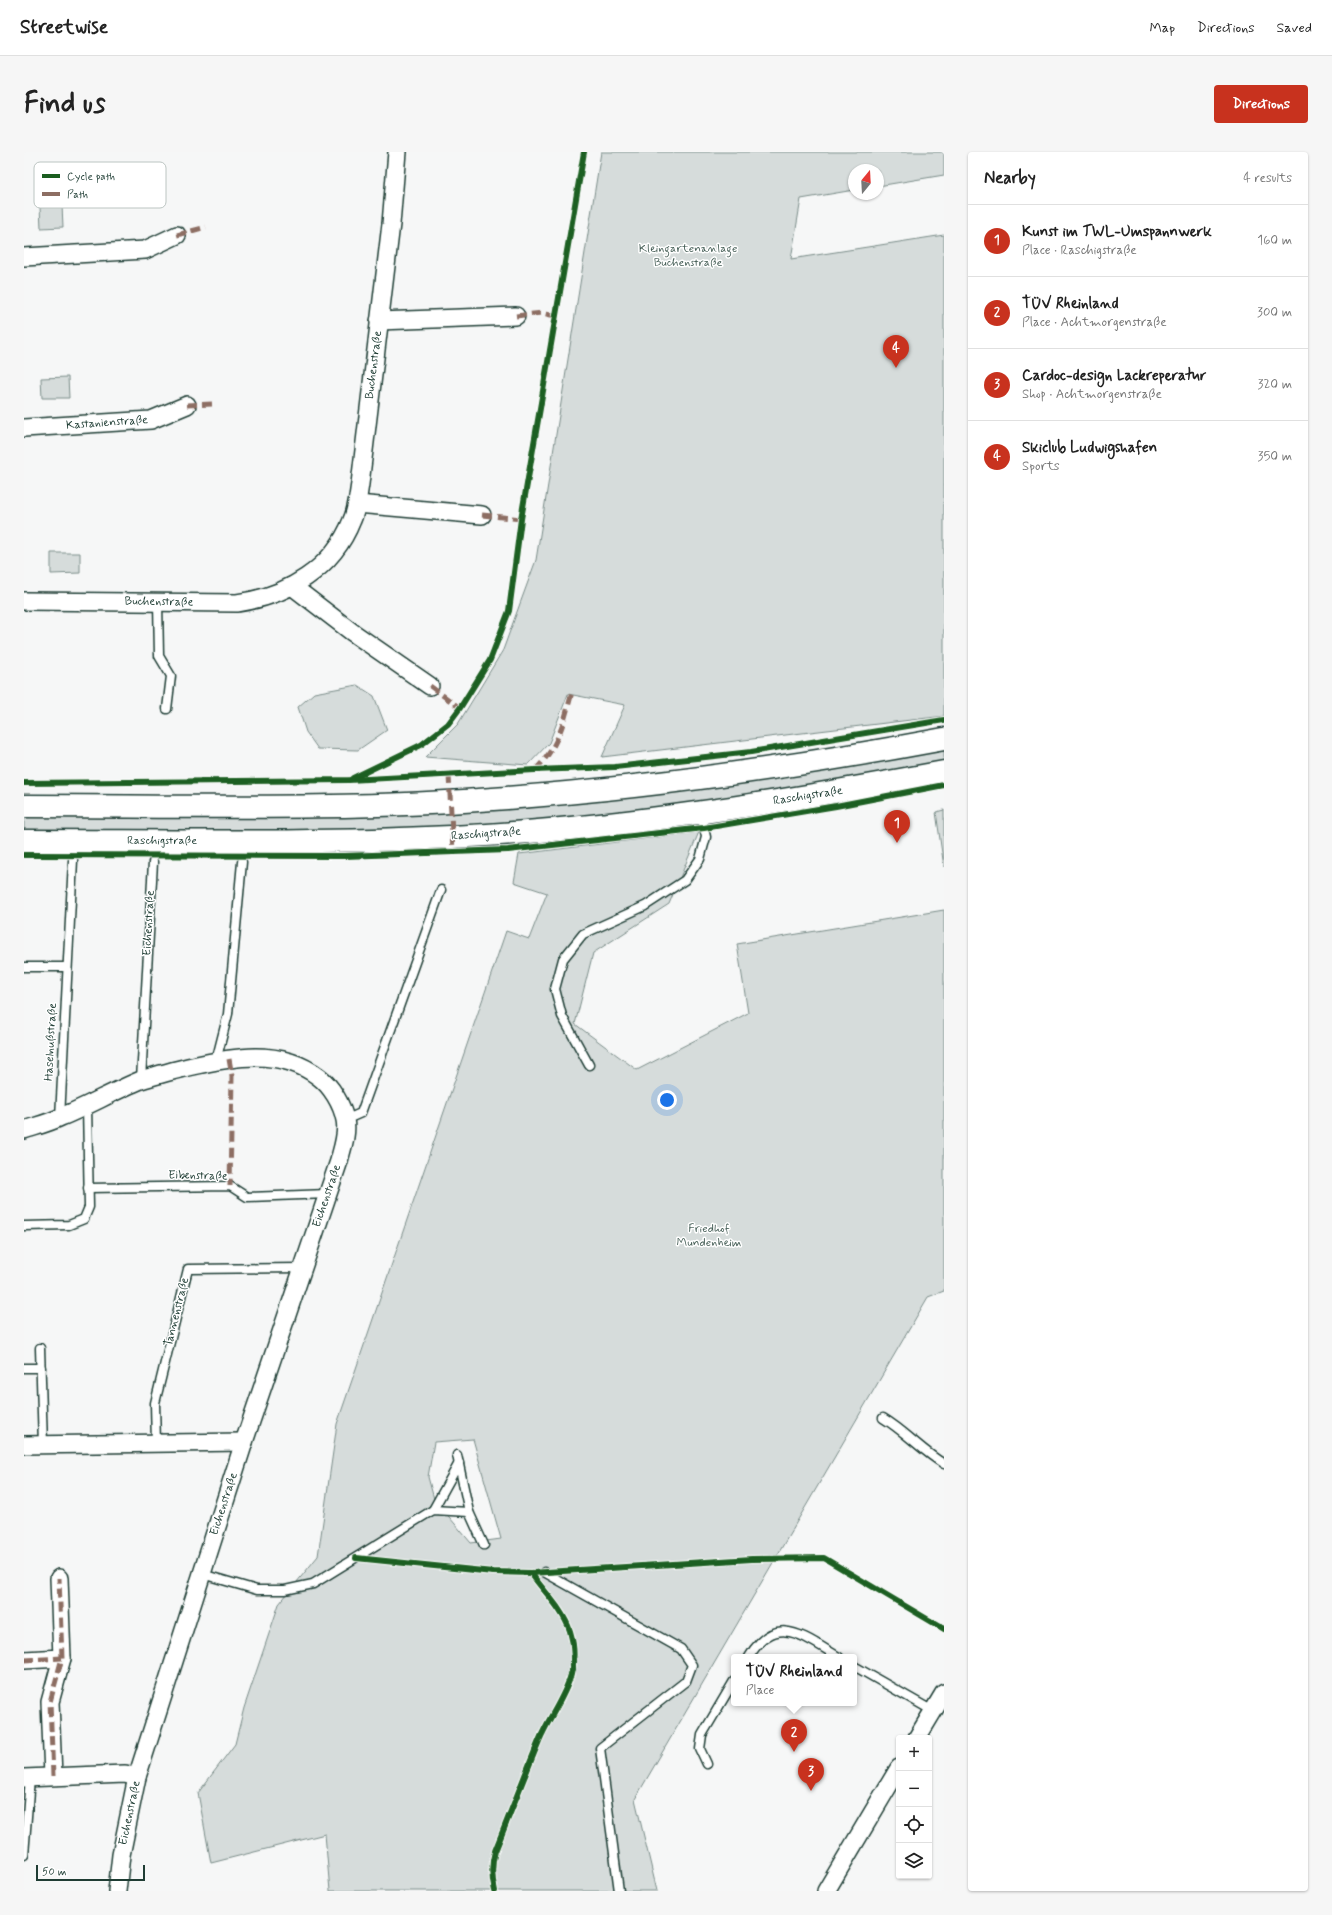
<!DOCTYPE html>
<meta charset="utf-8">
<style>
:root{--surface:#fff;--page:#f6f6f6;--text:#222;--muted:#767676;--line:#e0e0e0;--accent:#c8321e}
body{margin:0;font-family:Mynerve,sans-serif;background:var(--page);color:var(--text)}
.controls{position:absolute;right:12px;bottom:12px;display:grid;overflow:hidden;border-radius:4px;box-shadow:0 1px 3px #0004}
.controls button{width:36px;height:36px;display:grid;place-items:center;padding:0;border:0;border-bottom:1px solid var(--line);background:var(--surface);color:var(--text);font:20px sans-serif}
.compass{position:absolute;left:824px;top:12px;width:36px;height:36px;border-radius:50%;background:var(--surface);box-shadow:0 1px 3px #0004;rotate:18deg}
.scale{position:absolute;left:12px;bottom:10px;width:109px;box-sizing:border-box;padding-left:4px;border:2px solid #1f3d34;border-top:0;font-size:11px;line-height:14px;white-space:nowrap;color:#1f3d34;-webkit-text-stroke:3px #fff;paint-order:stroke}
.you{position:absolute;left:643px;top:948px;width:14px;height:14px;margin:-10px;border:3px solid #fff;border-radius:50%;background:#1a73e8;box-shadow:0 0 0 6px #1a73e833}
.badge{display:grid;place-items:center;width:26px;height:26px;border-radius:50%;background:var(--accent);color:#fff;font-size:13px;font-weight:700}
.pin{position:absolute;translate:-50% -33px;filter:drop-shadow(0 1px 2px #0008)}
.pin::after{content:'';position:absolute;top:21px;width:14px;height:12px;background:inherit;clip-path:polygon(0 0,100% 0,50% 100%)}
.popup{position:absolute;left:707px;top:1502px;width:126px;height:52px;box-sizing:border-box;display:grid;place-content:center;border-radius:4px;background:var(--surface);filter:drop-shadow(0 1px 3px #0005);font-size:13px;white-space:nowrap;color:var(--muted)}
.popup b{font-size:15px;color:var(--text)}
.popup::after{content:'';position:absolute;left:50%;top:100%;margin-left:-8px;border:8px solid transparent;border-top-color:var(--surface)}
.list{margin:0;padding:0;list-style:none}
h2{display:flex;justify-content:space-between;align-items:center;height:52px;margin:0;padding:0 16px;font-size:17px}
h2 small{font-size:13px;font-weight:400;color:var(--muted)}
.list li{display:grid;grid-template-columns:26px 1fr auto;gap:12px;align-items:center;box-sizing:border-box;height:72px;padding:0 16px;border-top:1px solid var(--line)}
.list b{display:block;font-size:15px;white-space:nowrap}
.list p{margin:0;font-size:13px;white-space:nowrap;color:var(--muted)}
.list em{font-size:13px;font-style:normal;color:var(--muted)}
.icon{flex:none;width:22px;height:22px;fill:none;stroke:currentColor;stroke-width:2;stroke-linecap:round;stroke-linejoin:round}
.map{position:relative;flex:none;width:920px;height:1739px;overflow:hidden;border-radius:4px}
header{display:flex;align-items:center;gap:24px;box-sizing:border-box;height:56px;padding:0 20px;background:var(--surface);border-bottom:1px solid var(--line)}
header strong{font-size:19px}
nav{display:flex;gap:22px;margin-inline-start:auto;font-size:14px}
.intro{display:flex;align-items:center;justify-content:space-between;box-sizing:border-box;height:96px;padding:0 24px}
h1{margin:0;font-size:28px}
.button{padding:10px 18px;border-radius:4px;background:var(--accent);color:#fff;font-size:14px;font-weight:700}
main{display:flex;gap:24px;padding:0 24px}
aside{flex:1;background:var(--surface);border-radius:4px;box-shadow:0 1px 3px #0004}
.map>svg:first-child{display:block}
</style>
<header>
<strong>Streetwise</strong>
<nav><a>Map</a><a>Directions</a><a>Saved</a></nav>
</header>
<div class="intro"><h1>Find us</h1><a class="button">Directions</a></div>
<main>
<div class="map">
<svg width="920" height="1739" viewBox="0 0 920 1739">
<rect width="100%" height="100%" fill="#f6f7f7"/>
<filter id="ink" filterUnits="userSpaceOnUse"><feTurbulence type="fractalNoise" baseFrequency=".025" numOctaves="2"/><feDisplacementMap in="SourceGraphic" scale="8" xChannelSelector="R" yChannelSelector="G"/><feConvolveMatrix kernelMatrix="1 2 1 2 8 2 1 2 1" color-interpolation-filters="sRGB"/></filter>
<g filter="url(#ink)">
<g fill="#d6dcdb" stroke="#7a8c88" fill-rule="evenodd">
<polygon points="577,0 920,0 920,23 854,34 854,18 830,18 830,38 777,47 767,107 920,83 920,564 578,605 601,553 544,542 525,591 504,613 401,605 434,572 479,498 512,408"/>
<polygon points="38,53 39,75 17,76 16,55"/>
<polygon points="44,225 45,246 18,246 17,226"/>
<polygon points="27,401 56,401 56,421 27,422"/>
<polygon points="333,533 350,544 363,578 334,598 294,597 282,580 274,555 290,541"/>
<polygon points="920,587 920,620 482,682 0,689 0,654 427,649"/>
<polygon points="920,658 920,715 912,660"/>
<path d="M675 680 645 752 569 801 551 872 613 918 724 861 713 792 920 758V1139L904 1145 611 1647 633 1739H306L301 1682 187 1711 174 1641 211 1592 220 1556 255 1452 294 1404 313 1272 482 779 505 787 523 741 490 730 495 702ZM449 1287 477 1387 447 1391 410 1347 404 1325 410 1290Z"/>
</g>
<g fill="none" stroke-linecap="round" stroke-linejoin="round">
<g stroke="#1f3d34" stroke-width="11">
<g id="lane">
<polyline points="134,450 135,504 147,524 143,557"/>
<polyline points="0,815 43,815"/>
<polyline points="192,909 204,862 218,710"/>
<polyline points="565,913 538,864 531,837 539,807 559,782 621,754 661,728 676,707 682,685 677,662"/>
<polyline points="117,928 129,710"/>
<polyline points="36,966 49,708"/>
<polyline points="321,968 337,961 417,738"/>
<polyline points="64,1036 206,1034 223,1045 304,1042"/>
<polyline points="0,1074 45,1073 60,1067 65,1055 63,954"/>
<polyline points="16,1196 19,1293"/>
<polyline points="0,1216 17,1216"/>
<path d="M859 1266C881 1279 898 1299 920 1312"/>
<polyline points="132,1292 131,1251 164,1117 279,1116"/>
<polyline points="433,1303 445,1360 460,1393"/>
<polyline points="409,1358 435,1311"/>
<polyline points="520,1420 657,1497 668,1513 662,1529 576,1596 595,1739"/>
<polyline points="178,1422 233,1438 261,1438 289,1432 409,1358 445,1360"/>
<path d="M725 1505C752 1459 780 1485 815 1505"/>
<polyline points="830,1514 909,1559"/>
<polyline points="683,1612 676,1597 678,1583 710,1529"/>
<polyline points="0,1703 6,1626"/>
</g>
</g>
<g stroke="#1f3d34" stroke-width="20">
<g id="street">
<polyline points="0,105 121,98 153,83"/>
<polyline points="355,169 492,164"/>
<polyline points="0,276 127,268 163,253"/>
<polyline points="333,352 458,363"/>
<polyline points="268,434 328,480 406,534"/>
<path d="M0 449 213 451C263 444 309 417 328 368 333 357 334 344 336 332L367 72 373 0"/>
<path d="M0 978C12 974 25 971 37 965 64 954 90 939 117 928 132 923 148 919 164 915 208 905 256 895 295 925 307 934 318 952 321 968 324 981 318 997 315 1009L220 1290 113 1625 97 1703 93 1739"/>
<polyline points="0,1293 220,1290"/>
<polyline points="0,1508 38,1506"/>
<polyline points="893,1586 920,1541"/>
<polyline points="29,1624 26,1550 38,1506 35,1426"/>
<polyline points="0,1626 101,1622 113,1625"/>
<polyline points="802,1739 875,1616"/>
</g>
</g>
<g stroke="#1f3d34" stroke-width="25">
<g id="secondary">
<path d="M0 654C161 654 323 659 483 646 630 635 776 614 920 587"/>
<path d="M0 689C143 689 285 692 427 685 593 677 757 650 920 620"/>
</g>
</g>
<use href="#lane" stroke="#fff" stroke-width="8"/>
<use href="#street" stroke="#fff" stroke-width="17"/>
<use href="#secondary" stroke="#fff" stroke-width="22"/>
<g stroke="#8d6e63" stroke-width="5" stroke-dasharray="10 5" stroke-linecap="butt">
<polyline points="153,83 182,75"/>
<polyline points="492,164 518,161 531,164"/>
<polyline points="163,253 189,252"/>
<polyline points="458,363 497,367"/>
<polyline points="406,534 436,556"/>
<path d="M511 618C534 596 540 570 548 540"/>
<polyline points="425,623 429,700"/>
<polyline points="205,907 208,924 206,1034"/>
<polyline points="0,1508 38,1506"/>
<polyline points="29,1624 26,1550 38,1506 35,1426"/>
</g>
<g stroke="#fff" stroke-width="8">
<g id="cycleway">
<polyline points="329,626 397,593 424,572 436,556 466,508 485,459 497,367 560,0"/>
<polyline points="0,631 325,628 511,618 591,615 727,600 920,568"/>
<polyline points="0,703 321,704 484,698 680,676 812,654 920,633"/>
<polyline points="332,1406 469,1420 507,1421 728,1407 800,1406 920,1477"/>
<path d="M471 1739C467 1724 467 1713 471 1699 486 1662 500 1625 515 1589 531 1551 560 1525 546 1479 539 1457 519 1439 507 1421"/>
</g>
</g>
<use href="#cycleway" stroke="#1b5e20" stroke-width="6"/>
</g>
</g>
<g text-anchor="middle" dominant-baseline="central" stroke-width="3" stroke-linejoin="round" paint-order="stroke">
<g font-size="12" fill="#445d55" stroke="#fff">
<text x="664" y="97">Kleingartenanlage<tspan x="664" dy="14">Buchenstraße</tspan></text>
<text x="685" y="1077">Friedhof<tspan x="685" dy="14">Mundenheim</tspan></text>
</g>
<g font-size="12" fill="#1f3d34" stroke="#fff">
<text transform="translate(350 213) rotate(-83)">Buchenstraße</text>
<text transform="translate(83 271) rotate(-4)">Kastanienstraße</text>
<text transform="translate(135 450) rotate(1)">Buchenstraße</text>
<text transform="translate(784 644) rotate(-9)">Raschigstraße</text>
<text transform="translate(462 682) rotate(-4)">Raschigstraße</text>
<text x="138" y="689">Raschigstraße</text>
<text transform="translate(125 771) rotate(-87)">Eichenstraße</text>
<text transform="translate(27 890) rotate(-87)">Haselnußstraße</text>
<text transform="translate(174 1024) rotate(1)">Eibenstraße</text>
<text transform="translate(303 1044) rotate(-71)">Eichenstraße</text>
<text transform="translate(153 1160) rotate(-76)">Tannenstraße</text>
<text transform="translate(200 1352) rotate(-72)">Eichenstraße</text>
<text transform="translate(106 1661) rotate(-78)">Eichenstraße</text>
</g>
</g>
<rect x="10" y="10" width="132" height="46" rx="6" fill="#fff" stroke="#bcc5c2" stroke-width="1"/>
<rect x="18" y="22" width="18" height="4" fill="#1b5e20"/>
<rect x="18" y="40" width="18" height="4" fill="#8d6e63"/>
<g font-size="11" fill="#1f3d34">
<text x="43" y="28">Cycle path</text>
<text x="43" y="46">Path</text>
</g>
</svg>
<div class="controls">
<button>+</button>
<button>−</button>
<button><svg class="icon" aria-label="locate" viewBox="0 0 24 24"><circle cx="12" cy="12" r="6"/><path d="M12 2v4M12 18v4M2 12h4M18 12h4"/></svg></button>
<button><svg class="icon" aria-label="layers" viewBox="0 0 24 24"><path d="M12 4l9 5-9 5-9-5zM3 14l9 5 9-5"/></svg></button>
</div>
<svg class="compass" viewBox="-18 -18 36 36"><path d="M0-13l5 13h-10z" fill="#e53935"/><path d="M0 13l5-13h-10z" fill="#767676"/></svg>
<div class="scale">50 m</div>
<div class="you"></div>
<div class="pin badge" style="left:873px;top:691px">1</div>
<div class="pin badge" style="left:770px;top:1600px">2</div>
<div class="popup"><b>TÜV Rheinland</b>Place</div>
<div class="pin badge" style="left:787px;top:1639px">3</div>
<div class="pin badge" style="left:872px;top:216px">4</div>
</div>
<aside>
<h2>Nearby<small>4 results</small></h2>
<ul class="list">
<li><span class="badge">1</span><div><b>Kunst im TWL-Umspannwerk</b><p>Place · Raschigstraße</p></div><em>160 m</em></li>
<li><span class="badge">2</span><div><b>TÜV Rheinland</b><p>Place · Achtmorgenstraße</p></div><em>300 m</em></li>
<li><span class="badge">3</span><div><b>Cardoc-design Lackreperatur</b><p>Shop · Achtmorgenstraße</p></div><em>320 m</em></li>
<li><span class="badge">4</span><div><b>Skiclub Ludwigshafen</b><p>Sports</p></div><em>350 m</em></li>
</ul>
</aside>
</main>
